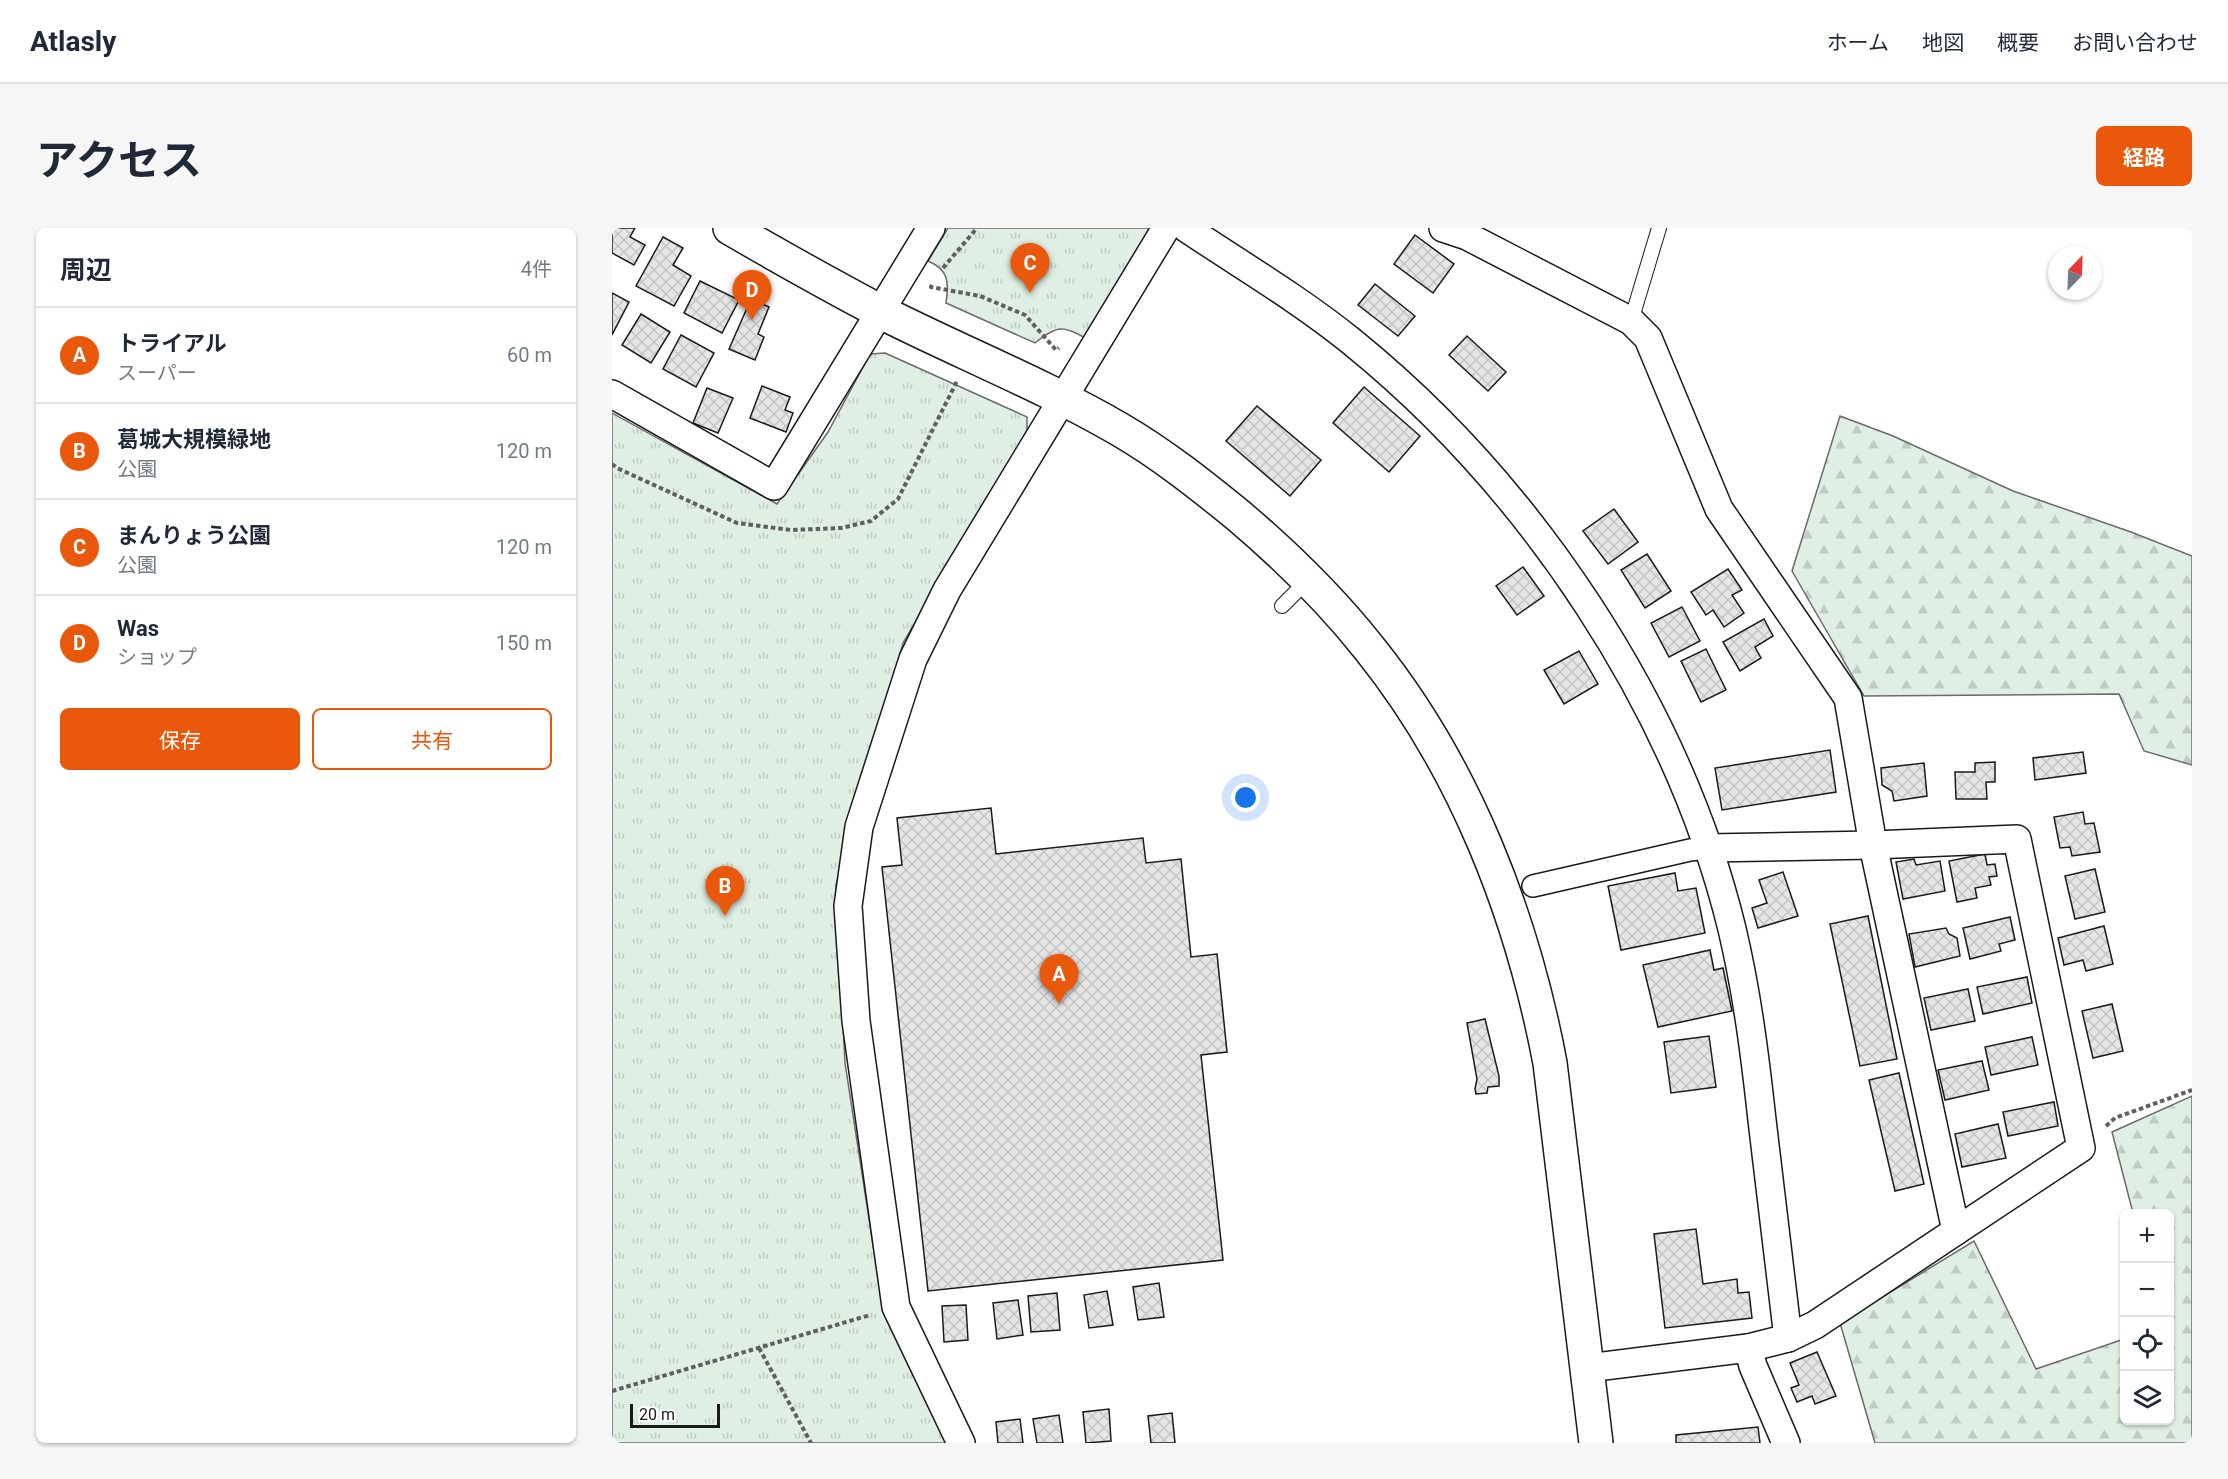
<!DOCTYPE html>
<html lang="ja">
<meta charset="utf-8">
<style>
:root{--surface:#fff;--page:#f6f6f7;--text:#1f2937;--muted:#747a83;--line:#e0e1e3;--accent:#ea580c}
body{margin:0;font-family:Roboto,"Noto Sans JP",sans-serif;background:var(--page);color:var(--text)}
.controls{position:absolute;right:18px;bottom:18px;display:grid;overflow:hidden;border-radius:9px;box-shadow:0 2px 4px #0004}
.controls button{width:54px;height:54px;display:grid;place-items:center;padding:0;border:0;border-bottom:2px solid var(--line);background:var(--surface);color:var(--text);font:30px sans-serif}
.compass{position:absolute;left:1436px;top:18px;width:54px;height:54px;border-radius:50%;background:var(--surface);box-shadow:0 2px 4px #0004;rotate:23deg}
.scale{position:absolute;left:18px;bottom:15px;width:90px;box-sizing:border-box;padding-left:6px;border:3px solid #1a1a1a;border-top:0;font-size:16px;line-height:21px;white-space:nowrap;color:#1a1a1a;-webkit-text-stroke:4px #fff;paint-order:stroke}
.you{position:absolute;left:634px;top:570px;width:21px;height:21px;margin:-15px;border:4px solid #fff;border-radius:50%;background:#1a73e8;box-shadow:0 0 0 9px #1a73e833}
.badge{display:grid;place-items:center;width:39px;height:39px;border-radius:50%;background:var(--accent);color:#fff;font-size:20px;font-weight:700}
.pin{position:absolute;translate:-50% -50px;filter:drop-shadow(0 2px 3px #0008)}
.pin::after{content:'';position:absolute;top:32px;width:21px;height:18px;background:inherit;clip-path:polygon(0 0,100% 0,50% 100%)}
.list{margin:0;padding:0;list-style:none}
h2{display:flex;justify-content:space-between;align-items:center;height:78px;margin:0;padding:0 24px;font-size:26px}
h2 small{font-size:20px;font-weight:400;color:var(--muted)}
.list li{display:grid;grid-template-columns:39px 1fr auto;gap:18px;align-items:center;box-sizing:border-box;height:96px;padding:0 24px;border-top:2px solid var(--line)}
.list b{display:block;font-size:22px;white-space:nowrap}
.list p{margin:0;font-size:20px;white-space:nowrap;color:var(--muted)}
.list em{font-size:20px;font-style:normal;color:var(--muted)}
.actions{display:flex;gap:12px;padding:18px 24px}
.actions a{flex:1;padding:14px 0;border:2px solid var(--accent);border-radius:9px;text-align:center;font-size:21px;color:var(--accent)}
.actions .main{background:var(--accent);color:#fff}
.icon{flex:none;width:33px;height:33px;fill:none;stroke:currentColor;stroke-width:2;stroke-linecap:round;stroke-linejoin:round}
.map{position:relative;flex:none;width:1580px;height:1215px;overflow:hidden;border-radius:9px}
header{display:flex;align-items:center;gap:36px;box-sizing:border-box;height:84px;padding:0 30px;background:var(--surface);border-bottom:2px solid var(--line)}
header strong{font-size:28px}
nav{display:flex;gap:33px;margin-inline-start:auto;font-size:21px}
.intro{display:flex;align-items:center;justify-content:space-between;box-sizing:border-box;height:144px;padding:0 36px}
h1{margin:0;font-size:42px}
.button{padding:15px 27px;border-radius:9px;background:var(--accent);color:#fff;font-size:21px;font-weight:700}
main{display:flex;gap:36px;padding:0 36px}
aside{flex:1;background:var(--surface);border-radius:9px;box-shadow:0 2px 4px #0004}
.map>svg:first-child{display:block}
</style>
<header>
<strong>Atlasly</strong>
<nav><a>ホーム</a><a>地図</a><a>概要</a><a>お問い合わせ</a></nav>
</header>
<div class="intro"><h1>アクセス</h1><a class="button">経路</a></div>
<main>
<aside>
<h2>周辺<small>4件</small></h2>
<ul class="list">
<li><span class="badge">A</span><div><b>トライアル</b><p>スーパー</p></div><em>60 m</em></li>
<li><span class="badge">B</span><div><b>葛城大規模緑地</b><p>公園</p></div><em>120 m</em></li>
<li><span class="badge">C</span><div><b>まんりょう公園</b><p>公園</p></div><em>120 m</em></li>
<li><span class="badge">D</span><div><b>Was</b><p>ショップ</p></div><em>150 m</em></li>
</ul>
<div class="actions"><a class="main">保存</a><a>共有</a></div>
</aside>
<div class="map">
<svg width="1580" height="1215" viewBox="0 0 1580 1215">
<defs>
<pattern id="forest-firs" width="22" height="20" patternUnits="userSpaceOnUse" patternTransform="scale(1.5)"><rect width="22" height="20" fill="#e0efe3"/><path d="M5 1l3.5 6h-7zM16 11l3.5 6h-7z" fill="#c0ccc2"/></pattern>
<pattern id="park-tufts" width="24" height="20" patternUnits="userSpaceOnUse" patternTransform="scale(1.5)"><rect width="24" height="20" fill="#e0efe3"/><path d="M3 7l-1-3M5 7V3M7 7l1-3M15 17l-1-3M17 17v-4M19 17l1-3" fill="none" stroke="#c0ccc2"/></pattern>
<pattern id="building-cross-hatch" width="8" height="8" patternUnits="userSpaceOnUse" patternTransform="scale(1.5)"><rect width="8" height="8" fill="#e6e6e6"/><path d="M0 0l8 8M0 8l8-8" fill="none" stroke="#c5c5c5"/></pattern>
</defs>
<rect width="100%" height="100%" fill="#fff"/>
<g fill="url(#forest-firs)" stroke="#6a6a6a" stroke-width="1.5">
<polygon points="1228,188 1281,208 1401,263 1519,304 1580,328 1580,537 1532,523 1507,466 1252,468 1180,343"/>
<polygon points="1580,868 1580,1215 1263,1215 1228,1095 1362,1013 1424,1141 1512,1111 1512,1192 1558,1192 1558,986 1521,985 1500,904"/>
</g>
<g fill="url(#park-tufts)" stroke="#6a6a6a" stroke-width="1.5">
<path d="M336 0H538L475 111C452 97 445 97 423 115L334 75C337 54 337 42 316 33Z"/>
<polygon points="273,125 415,189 415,203 291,415 224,657 233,835 269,1069 281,1105 338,1215 0,1215 0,185 165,276 216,204 258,126"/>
</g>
<g fill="url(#building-cross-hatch)" stroke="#1a1a1a" stroke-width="1.5">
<polygon points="0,0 23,0 18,9 33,17 22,37 0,25"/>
<polygon points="803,7 842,36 821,65 782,36"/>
<polygon points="51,9 71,20 61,37 79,48 62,78 24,58"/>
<polygon points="88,53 127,72 110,105 72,85"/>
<polygon points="763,56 803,88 786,108 746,77"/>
<polygon points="0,65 17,74 0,107"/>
<polygon points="139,71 157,79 146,106 152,109 143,132 117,121"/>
<polygon points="29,86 58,104 39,135 10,117"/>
<polygon points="69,107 102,125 84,159 51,141"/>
<polygon points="855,108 894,144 876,163 837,127"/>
<polygon points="150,158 178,169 173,182 181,185 174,204 138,190"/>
<polygon points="752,159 808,208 777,244 721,195"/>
<polygon points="95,160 121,170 106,205 81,195"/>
<polygon points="645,178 709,232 678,268 614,213"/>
<polygon points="1002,281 1026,314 996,336 971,303"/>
<polygon points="1035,326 1059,363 1033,380 1009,342"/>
<polygon points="911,339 932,368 905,387 884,358"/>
<polygon points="1116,341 1130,362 1120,367 1132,385 1112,399 1101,382 1094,387 1079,364"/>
<polygon points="1070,379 1088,413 1057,429 1039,395"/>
<polygon points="1152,391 1161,408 1143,419 1149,430 1128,443 1111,414"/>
<polygon points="1094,421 1114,462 1089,474 1069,433"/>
<polygon points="967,423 986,456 952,476 932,442"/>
<polygon points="1218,522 1224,564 1110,582 1103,540"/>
<polygon points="1471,524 1474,545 1423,552 1421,530"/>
<polygon points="1383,534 1383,554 1374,554 1375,571 1344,571 1343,544 1363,544 1363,535"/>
<polygon points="1312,535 1315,568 1282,573 1280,563 1270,557 1269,540"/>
<polygon points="379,580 384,626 531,610 534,635 569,631 579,729 605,726 615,824 589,827 611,1032 316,1063 270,639 290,637 285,590"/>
<polygon points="1471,584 1473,596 1482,595 1488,624 1460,628 1458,619 1448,620 1442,589"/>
<polygon points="1373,626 1375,637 1383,636 1385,648 1377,649 1379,657 1363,660 1365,670 1345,674 1337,633"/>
<polygon points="1302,631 1304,637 1328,633 1333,663 1291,671 1284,634"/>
<polygon points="1483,641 1493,684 1463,691 1453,648"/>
<polygon points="1171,644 1186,688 1146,700 1140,680 1155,675 1147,652"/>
<polygon points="1063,645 1066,663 1084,660 1093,705 1009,722 996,658"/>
<polygon points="1256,688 1285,831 1248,838 1218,696"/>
<polygon points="1398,689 1403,712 1387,716 1389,723 1358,731 1351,700"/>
<polygon points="1492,698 1501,736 1474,743 1471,732 1452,737 1446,710"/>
<polygon points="1334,700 1337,706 1345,710 1348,728 1303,739 1297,706"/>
<polygon points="1098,722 1102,742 1111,740 1120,783 1046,799 1031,737"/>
<polygon points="1415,749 1420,775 1371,786 1365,759"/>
<polygon points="1356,761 1363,793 1319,802 1312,770"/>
<polygon points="1500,776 1511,823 1481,830 1470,783"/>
<polygon points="873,791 887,848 887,858 876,859 875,865 864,866 863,861 865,851 855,795"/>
<polygon points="1097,808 1104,859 1059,865 1052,814"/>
<polygon points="1420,809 1426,837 1379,847 1373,819"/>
<polygon points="1370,833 1377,862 1333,872 1326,842"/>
<polygon points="1287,845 1312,956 1283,963 1257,852"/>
<polygon points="1442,874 1446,898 1396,908 1391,884"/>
<polygon points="1386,896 1394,930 1350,939 1343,906"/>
<polygon points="1084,1001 1091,1056 1125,1051 1126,1065 1137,1064 1140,1090 1053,1100 1042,1006"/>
<polygon points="547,1055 552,1089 526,1092 521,1059"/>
<polygon points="495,1063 501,1097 477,1100 472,1067"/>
<polygon points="445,1065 448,1102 419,1104 416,1068"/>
<polygon points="406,1072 411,1107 385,1111 381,1075"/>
<polygon points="354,1077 356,1112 332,1114 330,1078"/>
<polygon points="1205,1124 1224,1168 1203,1176 1200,1168 1185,1174 1179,1160 1187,1157 1178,1135"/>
<polygon points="497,1181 499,1213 474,1215 471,1184"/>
<polygon points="560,1185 563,1215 539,1215 536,1188"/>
<polygon points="447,1187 451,1215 425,1215 421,1191"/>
<polygon points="408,1191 411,1215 386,1215 384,1194"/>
<polygon points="1146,1199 1148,1215 1064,1215 1064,1207"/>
</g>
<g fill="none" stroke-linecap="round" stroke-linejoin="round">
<g stroke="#1a1a1a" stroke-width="16">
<g id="service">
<polyline points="1019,93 1047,0"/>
<polyline points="670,378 696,352"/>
</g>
</g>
<g stroke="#1a1a1a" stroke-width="24">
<polyline id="pedestrian" points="921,658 1078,622 1096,620"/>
</g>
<g stroke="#1a1a1a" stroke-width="30">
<g id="minor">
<path d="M574 0C629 37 687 71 739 113 918 258 1065 476 1120 701 1135 764 1143 828 1150 892 1159 964 1167 1037 1176 1110"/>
<polyline points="831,0 855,8 1019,93 1036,110 1107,281 1236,470 1261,617 1344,1003 1203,1097 1176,1110 1136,1120 976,1140"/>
<polyline points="0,166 162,258 319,0"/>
<polyline points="1096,620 1261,617 1405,611 1469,920 1344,1003"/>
<polyline points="1136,1120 1141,1138 1174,1215"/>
<polyline points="349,1215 284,1079 244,793 236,678 247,599 301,431 335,362 554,0"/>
</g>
</g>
<g stroke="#1a1a1a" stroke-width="36">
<path id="tertiary" d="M118 0C168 29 218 57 269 84 348 124 431 157 507 201 550 226 589 257 627 288 674 328 719 372 757 420 853 539 910 687 938 835L984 1215"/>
</g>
<g stroke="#5f5f5f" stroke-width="4" stroke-dasharray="4.5 3" stroke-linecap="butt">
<polyline points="331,40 365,0"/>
<polyline points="320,57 319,59 368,68 413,87 444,122 447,120"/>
<polyline points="0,236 5,240 125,295 179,302 229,300 259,293 286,271 345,153"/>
<polyline points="1494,898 1503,890 1580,862"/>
<polyline points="147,1120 199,1215"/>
<polyline points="0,1163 258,1087"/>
</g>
<use href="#service" stroke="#fff" stroke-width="14"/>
<use href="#pedestrian" stroke="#fff" stroke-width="21"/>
<use href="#minor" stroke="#fff" stroke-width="27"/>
<use href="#tertiary" stroke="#fff" stroke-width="33"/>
</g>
</svg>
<div class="controls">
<button>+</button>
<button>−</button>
<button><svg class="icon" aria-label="locate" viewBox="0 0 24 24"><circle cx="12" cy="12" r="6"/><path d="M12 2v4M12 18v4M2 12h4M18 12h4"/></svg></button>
<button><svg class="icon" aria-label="layers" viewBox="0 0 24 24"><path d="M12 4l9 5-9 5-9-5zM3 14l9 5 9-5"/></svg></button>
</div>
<svg class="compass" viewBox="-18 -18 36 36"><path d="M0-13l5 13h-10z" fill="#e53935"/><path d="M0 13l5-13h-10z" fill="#747a83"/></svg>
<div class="scale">20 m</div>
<div class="you"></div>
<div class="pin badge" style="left:447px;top:776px">A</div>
<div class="pin badge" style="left:113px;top:688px">B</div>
<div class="pin badge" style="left:418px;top:65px">C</div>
<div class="pin badge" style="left:140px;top:92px">D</div>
</div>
</main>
